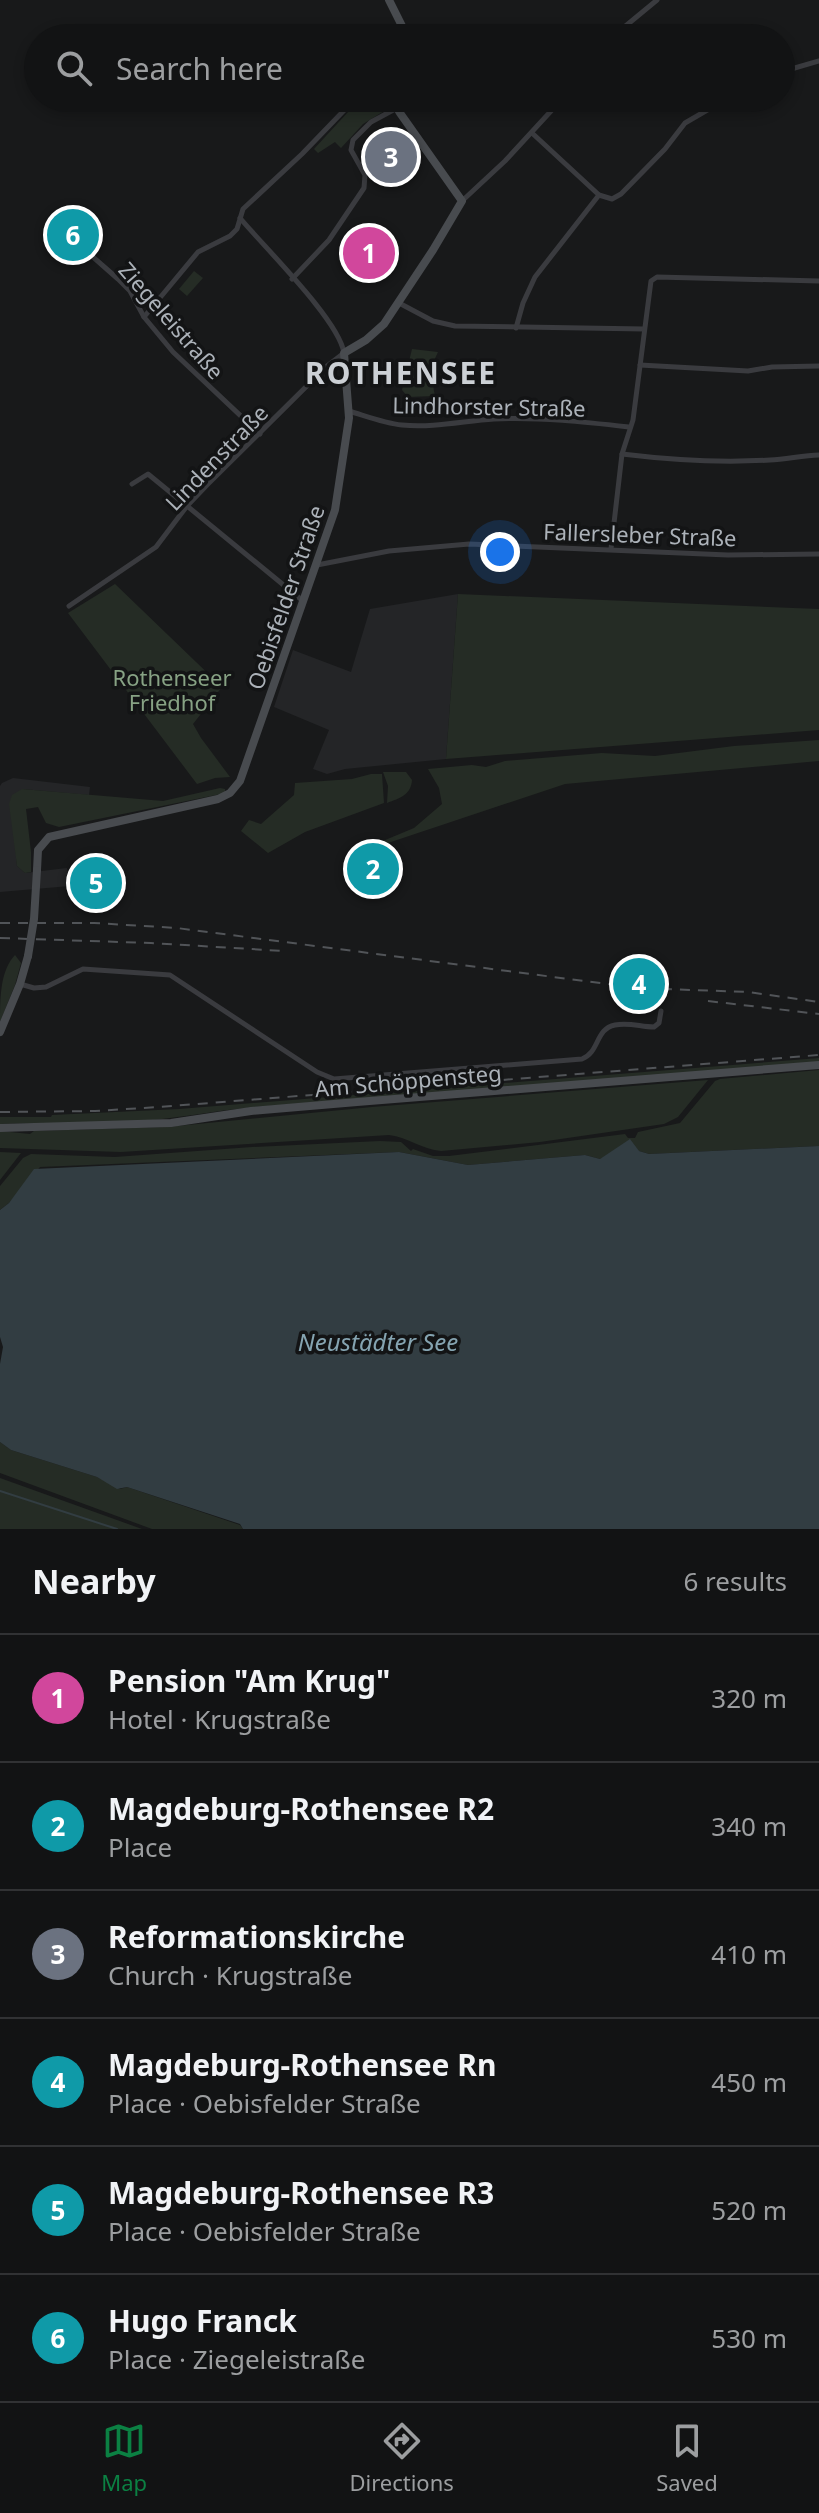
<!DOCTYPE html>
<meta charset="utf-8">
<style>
:root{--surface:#121314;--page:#1f2022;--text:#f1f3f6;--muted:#9c9ea0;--line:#313234;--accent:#0b8043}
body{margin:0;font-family:"Noto Sans",sans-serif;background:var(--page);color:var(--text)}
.you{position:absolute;left:500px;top:552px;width:28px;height:28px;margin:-20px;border:6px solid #fff;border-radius:50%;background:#1a73e8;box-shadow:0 0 0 12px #1a73e833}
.badge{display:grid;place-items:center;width:52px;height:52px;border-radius:50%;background:var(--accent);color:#fff;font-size:26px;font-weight:700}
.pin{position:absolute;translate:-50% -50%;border:4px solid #fff;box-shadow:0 2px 8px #0006}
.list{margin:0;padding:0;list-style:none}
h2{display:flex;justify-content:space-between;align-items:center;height:104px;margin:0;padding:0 32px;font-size:34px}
h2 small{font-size:26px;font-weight:400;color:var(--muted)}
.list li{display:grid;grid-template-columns:52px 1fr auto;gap:24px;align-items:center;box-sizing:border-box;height:128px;padding:0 32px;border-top:2px solid var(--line)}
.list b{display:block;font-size:30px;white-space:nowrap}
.list p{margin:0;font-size:26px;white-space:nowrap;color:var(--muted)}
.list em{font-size:26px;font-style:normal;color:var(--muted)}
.icon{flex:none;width:44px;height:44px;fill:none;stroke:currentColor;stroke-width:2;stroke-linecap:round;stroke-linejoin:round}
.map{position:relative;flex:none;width:819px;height:1529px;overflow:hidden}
.search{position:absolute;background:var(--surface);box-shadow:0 4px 12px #0003;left:24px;right:24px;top:24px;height:88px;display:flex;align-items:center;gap:20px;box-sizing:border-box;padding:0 28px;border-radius:44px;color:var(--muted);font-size:30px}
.sheet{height:872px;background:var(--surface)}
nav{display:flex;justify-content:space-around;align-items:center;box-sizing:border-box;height:112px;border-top:2px solid var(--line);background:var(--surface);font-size:22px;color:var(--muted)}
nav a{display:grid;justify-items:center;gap:4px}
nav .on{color:var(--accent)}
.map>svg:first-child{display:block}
</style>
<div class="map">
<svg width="819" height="1529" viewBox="0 0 819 1529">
<rect width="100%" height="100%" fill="#18191a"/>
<g fill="#242527">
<polygon points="458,594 446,759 345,769 327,774 313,769 329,730 274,707 293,650 351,672 370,609"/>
<polygon points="13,778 90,787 89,795 22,789 15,842 17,866 25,873 67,868 70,886 0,892 0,786 2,783"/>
</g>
<g fill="#252c25">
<polygon points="361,98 391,98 389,108 363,124 341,148 335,142 318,153 314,149"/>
<polygon points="194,271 203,278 187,296 179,289"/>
<path d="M412 349 438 352C430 367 432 380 435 396L408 397 402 390Z"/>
<polygon points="115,584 222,687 193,724 201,738 230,777 215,778 197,784 68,613"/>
<polygon points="458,594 819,609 819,730 446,759"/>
<polygon points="819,740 819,761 565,784 379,846 378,843 414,828 442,804 439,788 428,769 472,765 486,767 505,761 602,753 655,756 734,746"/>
<path d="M383 772H406L412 780C411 795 400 798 387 803L388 786Z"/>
<polygon points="371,774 382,774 384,803 305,832 268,853 241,831 249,820 261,824 294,795 295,783 352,779"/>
<polygon points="220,788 225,789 225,792 221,794 59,827 46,823 38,807 26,809 31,852 31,872 25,873 17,866 9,804 12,795 22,789 163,801"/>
<path d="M15 955 21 963 15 985 0 1022C0 998 0 971 15 955Z"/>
<path d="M819 1058V1063L255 1107C213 1111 173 1119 131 1122 87 1124 44 1122 0 1124V1117H51L52 1115 179 1109Z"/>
<polygon points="819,1070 819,1146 649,1154 639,1151 600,1159 585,1155 468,1165 399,1152 40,1167 9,1203 0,1210 0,1186 23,1158 31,1154 115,1157 252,1147 380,1141 401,1142 411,1151 413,1149 433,1156 449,1156 625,1134 628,1138 635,1138 638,1132 680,1123 715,1081 720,1079"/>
<path d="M708 1080 678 1117 664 1124 540 1142 441 1151C423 1150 408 1137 389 1135L121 1152 0 1148V1131L30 1134 34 1131 167 1127 372 1107Z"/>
<polygon points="0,1152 21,1153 0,1180"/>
<polygon points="0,1442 11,1450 97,1477 120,1489 127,1487 240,1525 243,1529 152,1529 0,1473"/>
<polygon points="0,1478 142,1529 0,1529"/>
</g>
<polygon fill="#323d42" points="630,1139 639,1151 649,1154 819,1146 819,1529 243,1529 240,1524 127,1487 117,1489 97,1477 11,1450 0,1442 0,1364 3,1347 0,1337 0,1210 9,1203 34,1169 399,1152 468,1165 585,1155 600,1159"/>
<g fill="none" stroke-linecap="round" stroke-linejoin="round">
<polyline stroke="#323d42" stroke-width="2" points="0,1491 117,1529"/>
<g stroke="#3a3b3f" stroke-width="5">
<polyline points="611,38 657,0"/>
<polyline points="781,72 819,61"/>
<polyline points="532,133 599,195 612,199 621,194 665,149 685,123 728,98"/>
<polyline points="462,201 505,161 563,98"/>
<polyline points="60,228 118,279 130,291 144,317 173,352 260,434"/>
<polyline points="292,279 329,240 364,188 365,175 351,150 353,140 371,122 397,108"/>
<polyline points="399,303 433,321 455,326 644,329"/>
<polyline points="144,317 198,252 230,236 237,229 243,209 302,154 356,98"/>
<polyline points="516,328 523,303 535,277 599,195"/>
<polyline points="640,365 748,371 772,367 819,366"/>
<path d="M349 411C366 416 384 423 402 425 433 428 464 421 494 419 540 417 585 422 629 427"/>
<path d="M622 454C671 460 720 463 770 460 786 460 802 455 819 455"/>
<polyline points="132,484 148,474 303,601"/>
<polyline points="611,549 622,454 633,420 651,281 657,277 819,281"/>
<polyline points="317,565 389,551 469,544 728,555 819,554"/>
<path d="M69 606 156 547 187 506 207 485 327 366 344 353C339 320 264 247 240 218"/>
<path d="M20 984 34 988 46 987 83 969 170 975 317 1072 334 1079 582 1059C600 1052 595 1029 615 1025 629 1022 641 1027 654 1027L659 1023 661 1011"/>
</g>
<g stroke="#484b4f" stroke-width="8">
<polyline points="389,0 408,38"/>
<polyline points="37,870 38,850 49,837 218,799 230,793 240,781 335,510 349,418 344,353 366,340 384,324 433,250 462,201 400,113 397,108 399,98"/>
<polyline points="0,1032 20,984 28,956"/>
<polyline points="0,1128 171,1123 251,1111 357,1102 819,1065"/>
</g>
<g stroke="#515458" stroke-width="2" stroke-dasharray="10 8" stroke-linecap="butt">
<polyline points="0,923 94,923 177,928 638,988 748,992 819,1002"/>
<polyline points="0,938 151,943 283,951"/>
<polyline points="708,1001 819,1014"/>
<polyline points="0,1112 95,1111 159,1107 819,1055"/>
</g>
<polyline stroke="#484b4f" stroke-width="8" points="28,956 34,919 37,870"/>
</g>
<g text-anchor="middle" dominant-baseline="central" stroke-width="7" stroke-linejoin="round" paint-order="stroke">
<g font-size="22" fill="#acb2b9" stroke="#131415">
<text transform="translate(172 320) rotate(49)">Ziegeleistraße</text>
<text transform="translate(489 406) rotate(1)">Lindhorster Straße</text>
<text transform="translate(216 457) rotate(-46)">Lindenstraße</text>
<text transform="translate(640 534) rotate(2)">Fallersleber Straße</text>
<text transform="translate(285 597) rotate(-71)">Oebisfelder Straße</text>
<text transform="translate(408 1080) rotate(-5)">Am Schöppensteg</text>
</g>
<g font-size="22" fill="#87a284" stroke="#131415">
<text x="172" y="677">Rothenseer<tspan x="172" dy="25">Friedhof</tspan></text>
</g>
<g font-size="24" font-style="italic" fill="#85a4b1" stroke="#131415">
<text x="378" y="1341">Neustädter See</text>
</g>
<g font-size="30" font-weight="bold" letter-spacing="2" fill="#ccd0d5" stroke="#131415">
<text x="401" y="372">ROTHENSEE</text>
</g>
</g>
</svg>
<div class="you"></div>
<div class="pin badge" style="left:369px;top:253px;background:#d1479c">1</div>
<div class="pin badge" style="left:373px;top:869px;background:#0f9aa8">2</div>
<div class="pin badge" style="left:391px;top:157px;background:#6b7280">3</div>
<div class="pin badge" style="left:639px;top:984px;background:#0f9aa8">4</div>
<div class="pin badge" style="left:96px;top:883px;background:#0f9aa8">5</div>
<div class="pin badge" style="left:73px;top:235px;background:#0f9aa8">6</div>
<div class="search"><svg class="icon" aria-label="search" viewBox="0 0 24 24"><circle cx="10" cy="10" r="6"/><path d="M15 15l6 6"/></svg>Search here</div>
</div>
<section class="sheet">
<h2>Nearby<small>6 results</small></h2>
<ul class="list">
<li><span class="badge" style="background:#d1479c">1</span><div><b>Pension &quot;Am Krug&quot;</b><p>Hotel · Krugstraße</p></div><em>320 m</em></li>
<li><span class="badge" style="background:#0f9aa8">2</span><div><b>Magdeburg-Rothensee R2</b><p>Place</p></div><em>340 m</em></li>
<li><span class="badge" style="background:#6b7280">3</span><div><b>Reformationskirche</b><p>Church · Krugstraße</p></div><em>410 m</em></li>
<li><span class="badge" style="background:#0f9aa8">4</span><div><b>Magdeburg-Rothensee Rn</b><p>Place · Oebisfelder Straße</p></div><em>450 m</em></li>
<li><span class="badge" style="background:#0f9aa8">5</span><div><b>Magdeburg-Rothensee R3</b><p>Place · Oebisfelder Straße</p></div><em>520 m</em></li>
<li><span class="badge" style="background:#0f9aa8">6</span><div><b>Hugo Franck</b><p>Place · Ziegeleistraße</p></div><em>530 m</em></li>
</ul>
</section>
<nav>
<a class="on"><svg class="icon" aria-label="map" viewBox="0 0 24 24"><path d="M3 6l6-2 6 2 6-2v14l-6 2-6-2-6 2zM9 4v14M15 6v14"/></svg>Map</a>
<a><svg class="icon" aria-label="directions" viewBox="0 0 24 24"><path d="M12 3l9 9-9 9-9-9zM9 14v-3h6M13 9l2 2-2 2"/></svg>Directions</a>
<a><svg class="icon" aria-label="saved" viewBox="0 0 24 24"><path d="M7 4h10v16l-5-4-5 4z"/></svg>Saved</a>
</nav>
